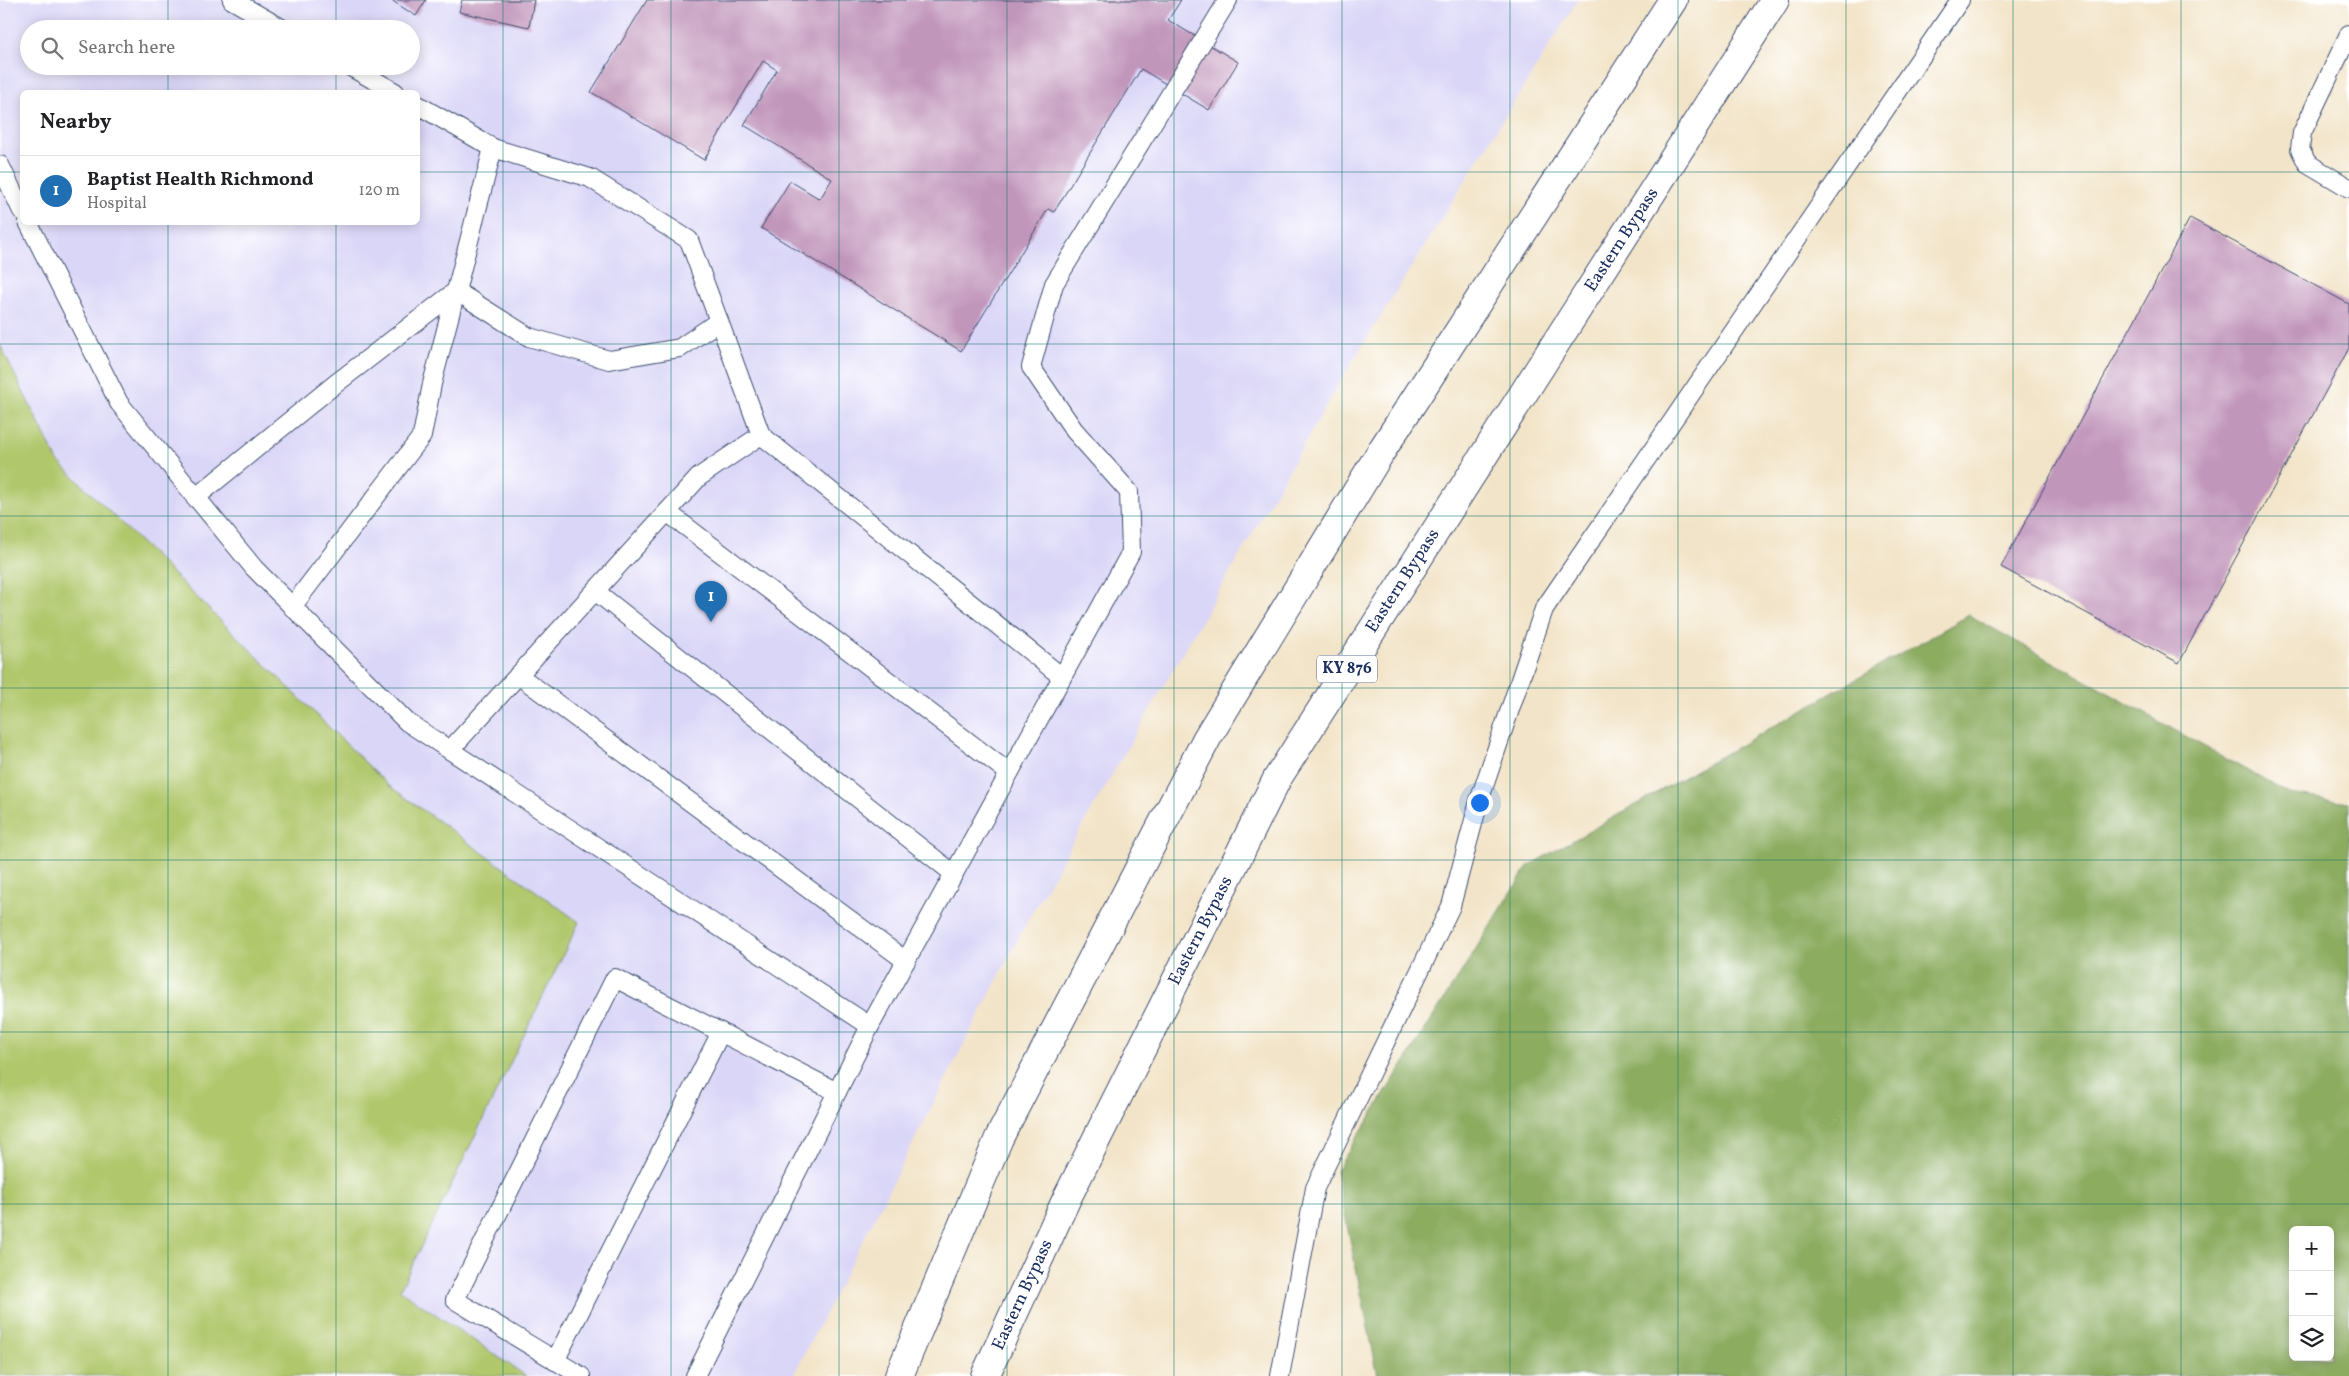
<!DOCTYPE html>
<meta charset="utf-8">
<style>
:root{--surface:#fff;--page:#f6f6f6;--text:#202124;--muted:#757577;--line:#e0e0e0;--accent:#1f6fb2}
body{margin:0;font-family:Vollkorn,serif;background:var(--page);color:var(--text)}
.controls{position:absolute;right:15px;bottom:15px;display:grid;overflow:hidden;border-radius:8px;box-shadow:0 2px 12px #0003}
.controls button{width:45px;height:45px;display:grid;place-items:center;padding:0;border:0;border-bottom:1px solid var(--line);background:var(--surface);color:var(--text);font:25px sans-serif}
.you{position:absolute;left:1479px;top:802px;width:18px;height:18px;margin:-12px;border:4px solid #fff;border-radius:50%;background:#1a73e8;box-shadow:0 0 0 8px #1a73e833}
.badge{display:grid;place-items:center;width:32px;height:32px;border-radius:50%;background:var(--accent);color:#fff;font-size:16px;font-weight:700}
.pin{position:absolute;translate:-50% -41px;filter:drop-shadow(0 1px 2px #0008)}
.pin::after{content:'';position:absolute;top:26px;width:18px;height:15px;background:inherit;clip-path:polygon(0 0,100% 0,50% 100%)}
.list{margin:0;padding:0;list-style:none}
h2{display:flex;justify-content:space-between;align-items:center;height:65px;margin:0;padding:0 20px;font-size:21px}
h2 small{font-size:16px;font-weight:400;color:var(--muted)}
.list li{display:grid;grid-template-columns:32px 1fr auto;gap:15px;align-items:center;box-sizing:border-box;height:70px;padding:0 20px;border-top:1px solid var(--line)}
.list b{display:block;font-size:19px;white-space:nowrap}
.list p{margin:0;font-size:16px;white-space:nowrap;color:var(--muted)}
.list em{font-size:16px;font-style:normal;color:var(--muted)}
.icon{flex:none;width:28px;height:28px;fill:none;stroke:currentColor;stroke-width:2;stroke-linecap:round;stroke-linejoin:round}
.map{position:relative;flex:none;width:2349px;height:1376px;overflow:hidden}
.search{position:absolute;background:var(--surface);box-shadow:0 2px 12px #0003;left:20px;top:20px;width:400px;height:55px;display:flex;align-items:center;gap:12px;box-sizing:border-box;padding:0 18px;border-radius:28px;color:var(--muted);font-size:19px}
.panel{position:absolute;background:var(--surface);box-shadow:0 2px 12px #0003;left:20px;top:90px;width:400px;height:135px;border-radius:8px}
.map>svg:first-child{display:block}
</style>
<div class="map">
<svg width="2349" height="1376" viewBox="0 0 2349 1376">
<rect width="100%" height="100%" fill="#fff"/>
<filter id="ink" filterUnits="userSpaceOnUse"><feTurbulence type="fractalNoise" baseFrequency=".02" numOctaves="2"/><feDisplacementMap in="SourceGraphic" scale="10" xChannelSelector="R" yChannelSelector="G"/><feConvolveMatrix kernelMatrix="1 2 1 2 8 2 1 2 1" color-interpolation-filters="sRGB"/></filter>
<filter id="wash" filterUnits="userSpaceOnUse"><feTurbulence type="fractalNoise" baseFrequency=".0096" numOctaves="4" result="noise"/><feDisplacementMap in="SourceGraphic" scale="20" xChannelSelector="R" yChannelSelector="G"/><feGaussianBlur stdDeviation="1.12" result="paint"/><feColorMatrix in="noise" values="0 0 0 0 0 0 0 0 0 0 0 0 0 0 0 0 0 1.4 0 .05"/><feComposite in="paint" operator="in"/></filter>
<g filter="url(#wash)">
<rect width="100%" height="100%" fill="#f2e4c8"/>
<path fill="#dad6f7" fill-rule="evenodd" d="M0 0H1578L1347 370 1030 916 793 1376H526L400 1290 579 922 388 785 57 460 0 345ZM29 29H411V66H29ZM22 92H418V222H22Z"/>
<polygon fill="#b0c76c" stroke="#667b65" points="0,345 57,460 388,785 579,922 400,1290 526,1376 0,1376"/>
<path fill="#8cac60" stroke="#546e5f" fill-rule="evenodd" d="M1969 615 2289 794 2349 803V1376H1378L1336 1171 1528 866ZM2293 1230H2330V1357H2293Z"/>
<g id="blocks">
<g fill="#c196bb">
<polygon points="391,0 426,0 416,16"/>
<polygon points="462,0 534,0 529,27 459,12"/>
<polygon points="647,0 1181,0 1168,20 1238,62 1209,110 1141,69 1054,212 1048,209 961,351 761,228 790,181 820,199 832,179 744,125 777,70 763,61 704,160 591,92"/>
<polygon points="2190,218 2349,304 2349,348 2179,663 2001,567"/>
</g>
</g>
</g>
<g filter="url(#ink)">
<use href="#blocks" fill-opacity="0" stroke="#3b4a6e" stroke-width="1"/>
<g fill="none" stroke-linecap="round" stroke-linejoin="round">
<g stroke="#3b4a6e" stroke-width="20">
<g id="lane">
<polyline points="232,0 283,29"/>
<polyline points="2349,34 2302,133 2300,149 2307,163 2349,188"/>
<polyline points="349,66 395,92"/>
<polyline points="418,105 493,148 590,178 689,240 761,435 1062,677"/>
<polyline points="0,165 22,211"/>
<polyline points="28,222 119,403 254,568 407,722 870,1026 1131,552 1129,492 1074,430 1031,367 1054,284 1228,0"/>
<polyline points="195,498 334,385 456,291 529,337 609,360 680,348 719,321"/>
<polyline points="667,512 1009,773"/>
<polyline points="595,591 954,874"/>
<polyline points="292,607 422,436 432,384 493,148"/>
<polyline points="518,675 906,961"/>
<polyline points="450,750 699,477 761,435"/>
<polyline points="555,1361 721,1032"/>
<polyline points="581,1376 455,1300 615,978 837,1092"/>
<polyline points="695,1376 870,1026"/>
<polyline points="1280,1376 1315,1188 1451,906 1479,801 1544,609 1960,0"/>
</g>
</g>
<g stroke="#3b4a6e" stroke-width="30">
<g id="primary">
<polyline points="899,1376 999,1138 1207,738 1382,450 1673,0"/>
<polyline points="985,1376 1067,1198 1277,779 1775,0"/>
</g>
</g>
<use href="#lane" stroke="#fff" stroke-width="18"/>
<use href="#primary" stroke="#fff" stroke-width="28"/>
</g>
</g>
<path fill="none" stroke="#0f766e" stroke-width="1" stroke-opacity="0.55" d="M168 0V29M336 0V29M503 0V1376M671 0V1376M839 0V1376M1007 0V1376M1174 0V1376M1342 0V1376M1510 0V1376M1678 0V1376M1846 0V1376M2013 0V1376M2181 0V1376M168 66V92M336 66V92M0 172H22M418 172H2349M168 222V1376M336 222V1376M0 344H2349M0 516H2349M0 688H2349M0 860H2349M0 1032H2349M0 1204H2349"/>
<g text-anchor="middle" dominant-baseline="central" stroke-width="4.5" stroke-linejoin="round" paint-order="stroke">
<rect fill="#fff" stroke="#5f6d8e" stroke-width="1" x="1317" y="655.5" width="60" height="27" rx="4"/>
<g font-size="16" font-weight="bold" fill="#1b2f5e">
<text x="1347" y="669">KY 876</text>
</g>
<g font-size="18" fill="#1b2f5e" stroke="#fff">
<text transform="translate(1622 240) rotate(-57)">Eastern Bypass</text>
<text transform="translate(1403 581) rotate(-57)">Eastern Bypass</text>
<text transform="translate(1201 931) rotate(-63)">Eastern Bypass</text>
<text transform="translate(1023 1295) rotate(-65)">Eastern Bypass</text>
</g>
</g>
</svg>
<div class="controls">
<button>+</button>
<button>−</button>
<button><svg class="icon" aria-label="layers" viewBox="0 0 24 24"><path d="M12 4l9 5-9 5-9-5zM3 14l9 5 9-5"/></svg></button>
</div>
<div class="you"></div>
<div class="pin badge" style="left:711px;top:622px">1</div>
<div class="search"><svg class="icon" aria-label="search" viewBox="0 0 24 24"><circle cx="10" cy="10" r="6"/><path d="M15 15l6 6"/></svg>Search here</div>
<section class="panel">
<h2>Nearby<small></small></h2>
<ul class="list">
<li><span class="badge">1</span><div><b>Baptist Health Richmond</b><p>Hospital</p></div><em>120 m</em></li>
</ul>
</section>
</div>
